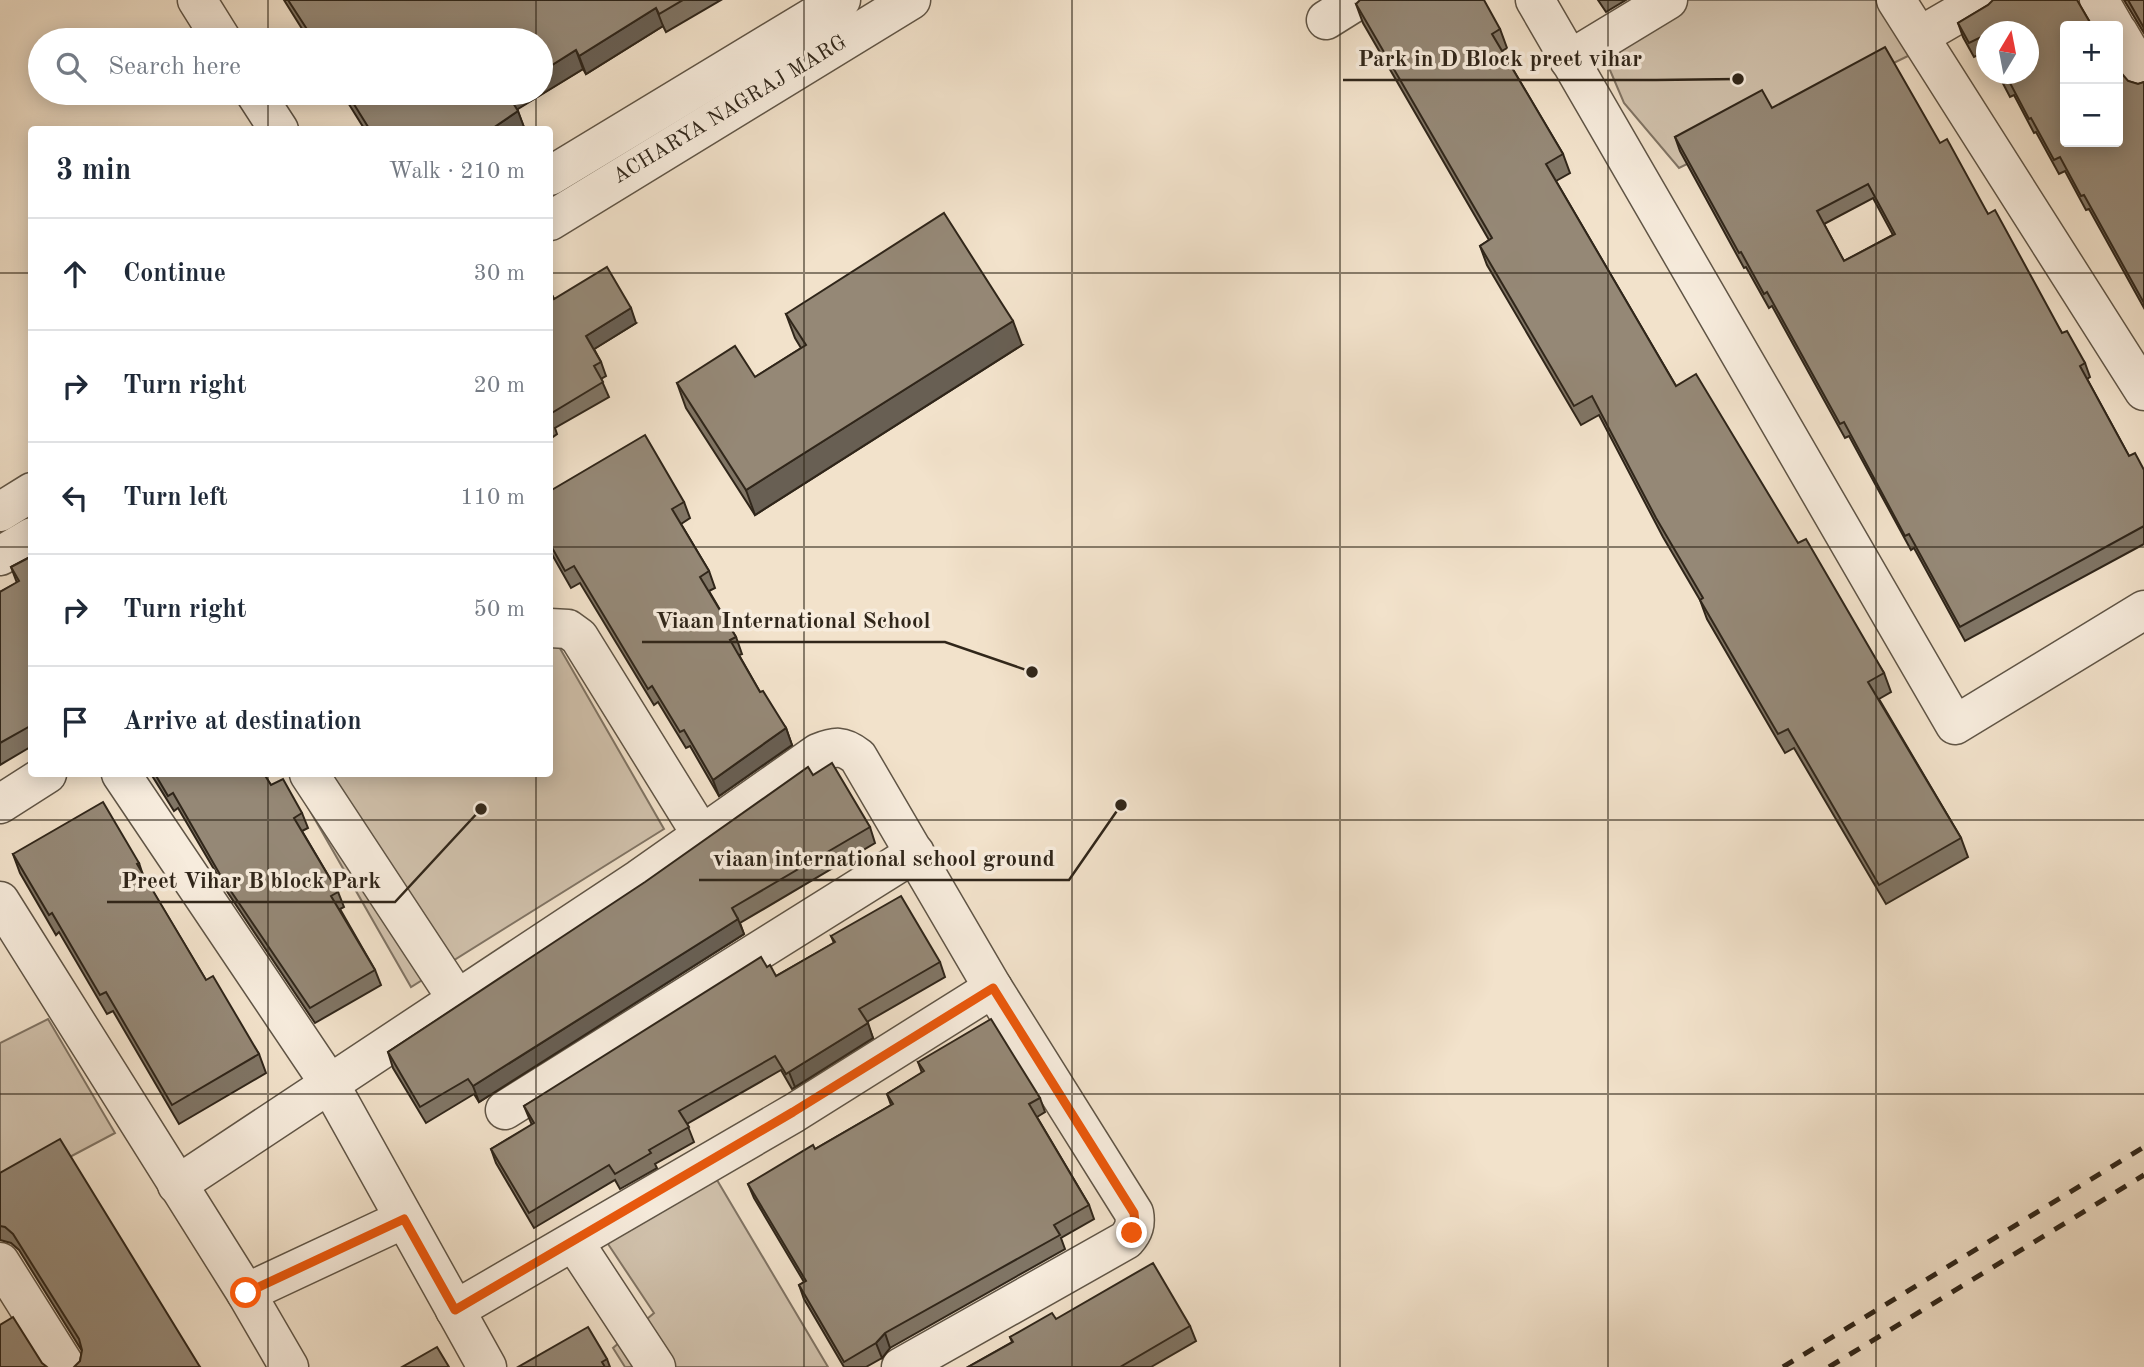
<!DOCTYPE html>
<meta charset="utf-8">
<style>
:root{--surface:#fff;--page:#f2f2f3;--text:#1f2937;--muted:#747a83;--line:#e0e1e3}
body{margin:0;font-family:"Old Standard TT",serif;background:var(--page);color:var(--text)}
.controls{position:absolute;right:21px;top:21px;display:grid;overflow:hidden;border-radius:7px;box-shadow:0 4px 18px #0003}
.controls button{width:63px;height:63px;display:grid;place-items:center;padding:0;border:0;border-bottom:2px solid var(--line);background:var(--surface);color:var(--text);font:35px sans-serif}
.compass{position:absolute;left:1976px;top:21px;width:63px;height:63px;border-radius:50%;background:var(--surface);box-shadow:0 4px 18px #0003;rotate:10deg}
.stop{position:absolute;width:21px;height:21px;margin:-16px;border:5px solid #ea580c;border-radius:50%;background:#fff}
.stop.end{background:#ea580c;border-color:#fff;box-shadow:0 2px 7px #0008}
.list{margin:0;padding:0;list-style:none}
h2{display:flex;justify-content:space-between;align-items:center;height:91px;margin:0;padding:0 28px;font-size:30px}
h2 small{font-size:23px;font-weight:400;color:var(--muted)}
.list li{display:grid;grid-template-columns:46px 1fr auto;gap:21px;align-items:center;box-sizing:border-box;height:112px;padding:0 28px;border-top:2px solid var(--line)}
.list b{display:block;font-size:26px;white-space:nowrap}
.list em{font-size:23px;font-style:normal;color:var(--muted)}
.icon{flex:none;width:38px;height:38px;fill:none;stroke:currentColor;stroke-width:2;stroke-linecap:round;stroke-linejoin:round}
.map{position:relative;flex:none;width:2144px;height:1367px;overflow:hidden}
.search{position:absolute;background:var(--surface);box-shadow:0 4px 18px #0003;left:28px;top:28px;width:525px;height:77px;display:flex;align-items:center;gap:18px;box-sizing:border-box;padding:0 24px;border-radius:38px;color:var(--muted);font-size:26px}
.panel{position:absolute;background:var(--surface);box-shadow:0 4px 18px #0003;left:28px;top:126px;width:525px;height:651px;border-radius:7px}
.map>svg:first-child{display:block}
</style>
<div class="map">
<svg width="2144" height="1367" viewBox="0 0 2144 1367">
<rect width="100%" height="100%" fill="#f2e2cb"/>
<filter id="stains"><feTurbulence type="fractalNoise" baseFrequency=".00286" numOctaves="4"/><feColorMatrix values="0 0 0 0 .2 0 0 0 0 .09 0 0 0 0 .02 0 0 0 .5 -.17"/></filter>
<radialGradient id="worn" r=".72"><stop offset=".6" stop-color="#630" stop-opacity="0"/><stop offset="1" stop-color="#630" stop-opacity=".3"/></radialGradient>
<g fill="#d1c2ad" stroke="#807464" stroke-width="2">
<polygon points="1648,0 1876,0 1912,54 1679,168 1624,103 1595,35"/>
<polygon points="554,638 664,829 411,987 297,788 321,774 550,774 550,641"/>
<polygon points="48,1019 115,1133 0,1194 0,1043"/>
<polygon points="717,1180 828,1367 625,1367 613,1348 654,1313 604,1238"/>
</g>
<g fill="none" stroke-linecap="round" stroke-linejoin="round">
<g stroke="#605546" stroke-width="41">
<g id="minor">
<polyline points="197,0 222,40"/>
<polyline points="1535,0 1955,725 2144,610"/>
<polyline points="1896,0 2144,391"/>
<polyline points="2099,0 2114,26"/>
<polyline points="1326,20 1358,0"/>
<polyline points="2118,32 2144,76"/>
<polyline points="1920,36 1982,0"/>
<polyline points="1569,60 1668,0"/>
<polyline points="255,93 279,130"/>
<polyline points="550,176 841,0"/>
<polyline points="550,221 911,0"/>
<polyline points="0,512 32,492"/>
<polyline points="0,556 32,537"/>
<polyline points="550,628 568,629 579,637 701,834"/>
<polyline points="121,774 329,1083 487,1367"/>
<polyline points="309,774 457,999"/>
<polyline points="0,804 47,774"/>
<polyline points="0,901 246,1293 289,1367"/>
<polyline points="505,1110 915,853"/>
<path d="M177 1185 639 879 818 753C835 746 843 745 858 757L993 988 1134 1213C1136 1224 1134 1231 1126 1240L901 1367"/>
<polyline points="574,1242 656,1367"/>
<polyline points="0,1262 66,1367"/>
<polyline points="246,1293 404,1219"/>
<polyline points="455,1310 794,1113 993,988"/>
</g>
</g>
<use href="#minor" stroke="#f7ecdd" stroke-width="38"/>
<g stroke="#30261a" stroke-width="5" stroke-dasharray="12 12" stroke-linecap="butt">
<polyline points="1783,1367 2144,1147"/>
<polyline points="1829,1367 2144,1175"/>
</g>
</g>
<g fill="#807565" stroke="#30261a" stroke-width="2" fill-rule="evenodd">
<polygon points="284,0 721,0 666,32 663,26 586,74 583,69 517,109 525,130 365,130 342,93 541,93 541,40 309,40"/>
<polygon points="1598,0 1626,0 1606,12"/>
<polygon points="2124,0 2144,0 2144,33"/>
<polygon points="2078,2 2120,73 2128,81 2138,84 2144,82 2144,308 2089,209 2086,210 2065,171 2059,174 2036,132 2034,133 2014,95 2010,97 1998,74 2028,74 1986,32 1986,52 1986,51 1974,57 1963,37 1958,23 1988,5"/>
<polygon points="1356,4 1500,29 1507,48 1502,51 1563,154 1570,173 1556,181 1676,386 1798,543 1884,673 1891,692 1879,699 1961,838 1968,857 1886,904 1794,748 1785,753 1707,619 1700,600 1663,537 1599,415 1581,425 1487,265 1480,246 1489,240 1363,23"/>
<path d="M1772 108 1940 143 1988 214 2062 333 2085 363 2090 377 2087 379 2129 456 2144 470V544L1965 641 1914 548 1911 550 1849 436 1845 438 1772 306 1769 308 1746 267 1744 268 1680 151 1675 137ZM1873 198 1893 235 1844 261 1824 224Z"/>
<polygon points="550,291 554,299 636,323 594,349 601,362 606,376 601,379 609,397 555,428 557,434 550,439"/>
<polygon points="786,314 1022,345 755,515 686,408 677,383 755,377 801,348 795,338"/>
<polygon points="550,491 684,502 690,518 681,524 709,571 715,588 709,591 736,637 742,654 739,655 760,692 786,728 792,745 719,796 690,746 686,748 658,702 654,705 580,583 571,588 550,551"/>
<polygon points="32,556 32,746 0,765 0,592 17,583 11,567"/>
<polygon points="151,774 264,774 271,785 302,813 308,828 302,831 338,892 344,907 340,909 375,970 381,985 315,1023 228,893 178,808 174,811"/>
<polygon points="813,775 870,827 875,843 740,923 744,934 479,1102 474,1094 426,1123 393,1068 388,1052"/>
<polygon points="13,854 139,863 143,875 206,980 259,1054 266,1073 179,1124 113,1011 107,1014 59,932 56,935 20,873"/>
<polygon points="831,936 940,962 945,977 867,1022 873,1038 792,1089 781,1070 687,1124 694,1142 655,1164 657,1168 620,1189 615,1180 534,1228 496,1163 491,1149 532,1125 524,1106 767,967 776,976 834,943"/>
<polygon points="918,1062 1040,1098 1045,1112 1037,1117 1089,1205 1094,1219 1061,1238 1065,1249 890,1348 882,1358 866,1367 844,1367 804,1299 799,1285 804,1282 754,1198 748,1184 815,1149 891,1105 887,1094 922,1073"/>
<polygon points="0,1173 200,1367 80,1361 82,1351 19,1250 11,1243 0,1240"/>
<polygon points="1056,1319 1190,1326 1196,1341 1151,1367 968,1367 1012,1342 1010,1337"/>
<polygon points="607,1359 610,1367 518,1367"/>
</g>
<g fill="#685f53" stroke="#30261a" stroke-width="2">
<polygon points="656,8 663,26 586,74 579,56"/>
<polygon points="576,50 583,69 513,112 507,93 541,93 541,72"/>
<polygon points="518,111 525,130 490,130"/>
<polygon points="631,308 636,323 591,351 586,336"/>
<polygon points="1013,321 1022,345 755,515 746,490"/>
<polygon points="786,728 792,745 719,796 713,780"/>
<polygon points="738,919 744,934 479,1102 473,1086"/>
<polygon points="868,1023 873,1038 795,1087 789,1072"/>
<polygon points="885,1333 890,1348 882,1358 876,1343"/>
</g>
<g fill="#958876" stroke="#30261a" stroke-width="2" fill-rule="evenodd">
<polygon points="288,0 683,0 659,14 656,8 579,56 576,50 541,72 541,40 314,40"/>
<polygon points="1360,0 1484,0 1500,29 1492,34 1563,154 1546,164 1676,386 1696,374 1798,543 1806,539 1884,673 1868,682 1961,838 1879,885 1788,729 1778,734 1700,600 1703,598 1656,518 1592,396 1574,406 1480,246 1492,238 1356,4"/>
<polygon points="1993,0 2077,0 2092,26 2065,26 2065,142 2118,142 2118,69 2128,81 2138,84 2144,82 2144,303 2084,195 2081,196 2060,157 2054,160 2031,118 2029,119 2009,81 2005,83 2000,74 2028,74 2028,32 1986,32 1986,48 1981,37 1969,43 1958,23 1988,5"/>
<polygon points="2128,0 2144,0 2144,28"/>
<path d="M1885 47 1940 143 1947 139 1988 214 1995 210 2062 333 2067 331 2085 363 2080 366 2129 456 2135 453 2144 470V526L1960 627 1909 534 1905 536 1844 422 1840 424 1767 292 1764 294 1741 252 1739 253 1675 137 1762 90 1772 108ZM1868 184 1895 234 1844 261 1817 211Z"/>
<polygon points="347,93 508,93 507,93 518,111 490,130 370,130"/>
<polygon points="944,213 1013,321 746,490 677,383 735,346 755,377 806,345 786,314"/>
<polygon points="607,267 631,308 586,336 601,362 594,366 603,382 550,414 550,291 554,299"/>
<polygon points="645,435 684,502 672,509 709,571 700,577 736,637 730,640 760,692 763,691 786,728 713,780 684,730 680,732 652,686 648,689 574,566 565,571 550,544 550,491"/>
<polygon points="32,556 32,725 0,743 0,592 19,581 11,567"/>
<polygon points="832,763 870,827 732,908 738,919 473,1086 468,1079 420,1107 388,1052 645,882 808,767 813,775"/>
<polygon points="155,774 264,774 271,785 283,779 302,813 294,818 338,892 331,896 375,970 310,1008 222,878 173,793 168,796"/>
<polygon points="103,802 139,863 137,864 206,980 213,976 259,1054 172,1105 106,992 100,995 52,913 49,915 13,854"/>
<polygon points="901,896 940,962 859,1009 868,1023 789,1072 786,1074 775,1056 679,1111 689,1127 649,1150 651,1153 615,1174 609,1165 529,1213 491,1149 534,1123 524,1106 761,957 767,967 770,965 776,976 835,942 831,936"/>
<polygon points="991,1019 1040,1098 1029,1104 1089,1205 1054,1225 1060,1235 885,1333 876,1343 844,1362 799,1285 806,1281 748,1184 813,1145 815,1149 893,1104 887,1094 924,1071 918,1062"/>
<polygon points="60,1139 200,1367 74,1367 80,1361 82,1350 79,1339 13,1234 5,1227 0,1226 0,1173"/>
<polygon points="1153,1263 1190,1326 1120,1367 968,1367 1013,1342 1010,1337 1052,1313 1056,1319"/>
<polygon points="13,1317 42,1363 47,1367 0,1367 0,1325"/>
<polygon points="588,1327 607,1359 602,1362 605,1367 518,1367"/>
<polygon points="437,1347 449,1367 402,1367"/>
</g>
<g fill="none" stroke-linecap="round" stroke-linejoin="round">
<polyline stroke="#ea580c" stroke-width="9" points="246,1293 404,1219 455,1310 793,1112 993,988 1134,1213 1135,1223 1132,1233"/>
</g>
<path fill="none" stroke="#30261a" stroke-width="2" stroke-opacity="0.55" d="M268 0V40M536 0V40M804 0V1367M1072 0V1367M1340 0V1367M1608 0V1367M1876 0V1367M268 93V130M536 93V130M0 273H32M550 273H2144M0 547H32M550 547H2144M268 774V1367M536 774V1367M0 820H2144M0 1094H2144"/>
<g text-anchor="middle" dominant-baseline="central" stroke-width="7" stroke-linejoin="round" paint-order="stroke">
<g font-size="21" fill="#30261a" stroke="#f7ecdd">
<text transform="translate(730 110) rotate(-31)">ACHARYA NAGRAJ MARG</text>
</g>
</g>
<path fill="none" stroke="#30261a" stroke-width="2.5" d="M1738 79L1656 80H1343M1032 672L945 642H642M1121 805L1069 880H699M481 809L395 902H107"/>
<g fill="#30261a" stroke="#f7ecdd" stroke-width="2.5">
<circle cx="1738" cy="79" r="7"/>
<circle cx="1032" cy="672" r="7"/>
<circle cx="1121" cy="805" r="7"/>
<circle cx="481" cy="809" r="7"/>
</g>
<g font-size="23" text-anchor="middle" font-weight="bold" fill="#30261a" stroke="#f7ecdd" stroke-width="7" stroke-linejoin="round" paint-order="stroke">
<text x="1500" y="66">Park in D Block preet vihar</text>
<text x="793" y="628">Viaan International School</text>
<text x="884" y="866">viaan international school ground</text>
<text x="251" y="888">Preet Vihar B block Park</text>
</g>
<rect width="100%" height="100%" filter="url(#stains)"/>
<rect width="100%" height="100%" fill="url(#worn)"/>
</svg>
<div class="controls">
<button>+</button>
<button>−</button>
</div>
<svg class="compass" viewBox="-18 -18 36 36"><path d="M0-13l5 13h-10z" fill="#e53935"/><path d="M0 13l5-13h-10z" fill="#747a83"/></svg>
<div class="stop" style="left:246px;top:1293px"></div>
<div class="stop end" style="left:1132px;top:1233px"></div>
<div class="search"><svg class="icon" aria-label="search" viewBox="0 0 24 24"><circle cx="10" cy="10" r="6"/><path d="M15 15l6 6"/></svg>Search here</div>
<section class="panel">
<h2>3 min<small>Walk · 210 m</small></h2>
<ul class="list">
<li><svg class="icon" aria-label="ahead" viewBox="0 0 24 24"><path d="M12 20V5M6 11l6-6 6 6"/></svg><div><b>Continue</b></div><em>30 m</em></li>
<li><svg class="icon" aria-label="right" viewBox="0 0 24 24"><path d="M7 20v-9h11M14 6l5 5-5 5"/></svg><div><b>Turn right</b></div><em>20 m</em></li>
<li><svg class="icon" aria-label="left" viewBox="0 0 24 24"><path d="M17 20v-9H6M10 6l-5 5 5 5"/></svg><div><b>Turn left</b></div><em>110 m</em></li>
<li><svg class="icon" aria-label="right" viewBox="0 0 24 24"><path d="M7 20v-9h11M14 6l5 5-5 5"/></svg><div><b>Turn right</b></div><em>50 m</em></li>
<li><svg class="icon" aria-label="arrive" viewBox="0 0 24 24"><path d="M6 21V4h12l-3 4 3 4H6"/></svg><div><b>Arrive at destination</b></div></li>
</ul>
</section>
</div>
